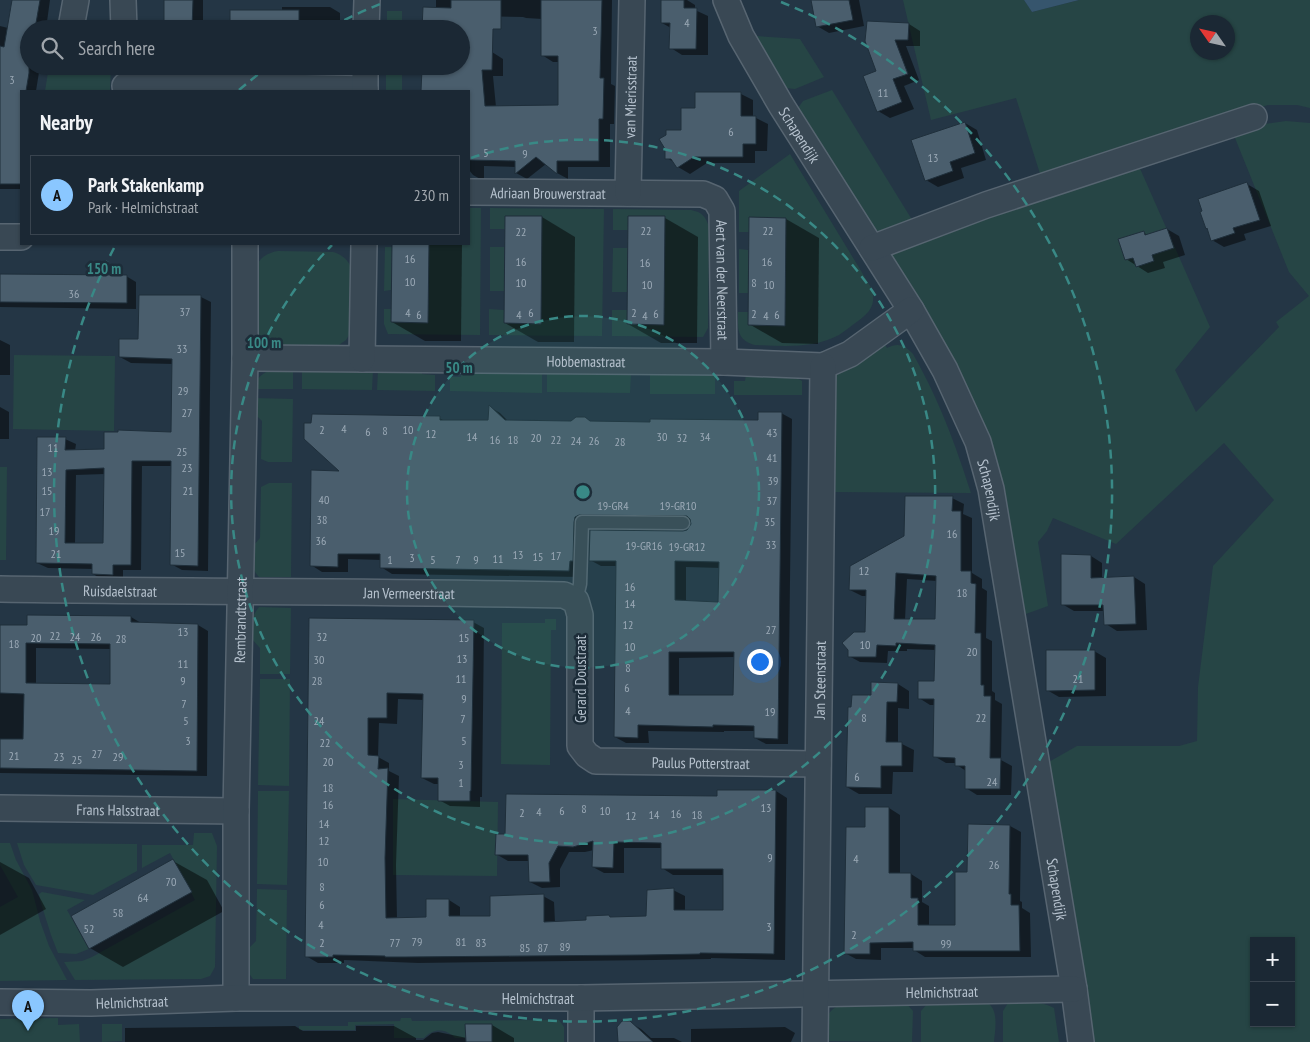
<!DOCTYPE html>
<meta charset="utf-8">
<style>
:root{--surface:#1b2834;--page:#24303c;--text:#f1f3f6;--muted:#a0a6ac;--line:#39444f;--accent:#8ac7ff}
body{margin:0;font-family:"PT Sans Narrow",sans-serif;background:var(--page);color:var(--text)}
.controls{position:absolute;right:15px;bottom:15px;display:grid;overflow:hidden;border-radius:0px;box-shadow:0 1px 4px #0004}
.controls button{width:45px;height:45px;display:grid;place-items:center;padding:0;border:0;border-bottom:1px solid var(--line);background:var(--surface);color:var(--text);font:25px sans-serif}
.compass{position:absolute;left:1190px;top:15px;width:45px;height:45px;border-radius:50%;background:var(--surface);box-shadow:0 1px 4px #0004;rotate:304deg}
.you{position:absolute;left:759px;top:661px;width:18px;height:18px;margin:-12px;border:4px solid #fff;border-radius:50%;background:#1a73e8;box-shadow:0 0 0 8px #1a73e833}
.badge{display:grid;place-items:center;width:32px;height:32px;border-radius:50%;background:var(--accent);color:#111;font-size:16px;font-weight:700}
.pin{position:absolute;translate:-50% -41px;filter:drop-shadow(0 1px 2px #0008)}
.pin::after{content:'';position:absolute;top:26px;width:18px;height:15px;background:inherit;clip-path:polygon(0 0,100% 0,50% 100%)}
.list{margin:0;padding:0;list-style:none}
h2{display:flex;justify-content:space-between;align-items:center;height:65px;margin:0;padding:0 20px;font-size:21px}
h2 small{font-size:16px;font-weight:400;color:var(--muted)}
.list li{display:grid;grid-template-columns:32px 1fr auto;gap:15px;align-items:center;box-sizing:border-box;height:80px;margin:0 10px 10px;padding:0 10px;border:1px solid var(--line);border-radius:0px}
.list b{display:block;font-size:19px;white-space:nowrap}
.list p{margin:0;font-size:16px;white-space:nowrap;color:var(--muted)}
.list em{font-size:16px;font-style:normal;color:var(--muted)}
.icon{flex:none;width:28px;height:28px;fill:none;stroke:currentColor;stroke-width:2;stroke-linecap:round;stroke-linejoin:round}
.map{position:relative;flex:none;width:1310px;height:1042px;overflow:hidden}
.search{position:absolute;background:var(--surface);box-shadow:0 1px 4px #0004;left:20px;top:20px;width:450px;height:55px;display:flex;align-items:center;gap:12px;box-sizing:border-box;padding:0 18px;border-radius:28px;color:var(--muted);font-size:19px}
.panel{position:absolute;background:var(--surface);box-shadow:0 1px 4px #0004;left:20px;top:90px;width:450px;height:155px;border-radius:0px}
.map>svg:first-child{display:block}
</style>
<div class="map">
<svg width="1310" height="1042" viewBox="0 0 1310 1042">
<rect width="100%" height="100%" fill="#243645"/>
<g fill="#264545" fill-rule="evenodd">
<path d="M903 0H1024L1032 12 1079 0H1310V108L1297 105H1268L1170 135 1042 180 1016 98 931 120ZM1198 22H1228V52H1198Z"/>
<rect x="387" y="11" width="15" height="18"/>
<polygon points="755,36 800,39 824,77 795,89 786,88"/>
<polygon points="49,66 111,66 110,91 45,91"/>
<rect x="386" y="71" width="16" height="20"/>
<polygon points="832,90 914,223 875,234 798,108 803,101"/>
<path d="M1286 121 1310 123V1042H1093L1047 763 1077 746H1179L1197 741 1198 687 1213 566 1274 500 1224 443 1116 544 1053 518 1047 531 1038 542 1048 606 1023 615 990 449 971 394 930 320 883 248 1138 164 1210 327 1175 370 1196 412 1279 327 1276 322 1309 296 1289 272 1233 133 1257 125ZM1254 941H1291V1023H1254Z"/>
<path d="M790 154 872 289C876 305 870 312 858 321 851 326 845 331 839 335 812 349 784 346 755 345 736 340 738 328 738 312H748V325H785L786 218 749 217V232H739V191Z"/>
<polygon points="469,208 481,208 480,335 388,334 384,324 384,309 391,309 391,322 428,323 429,244 469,244"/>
<polygon points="490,208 604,209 602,336 489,335 489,309 504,310 504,323 541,323 542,216 505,216 505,229 490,229"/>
<path d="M613 209 691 210C702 212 706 217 709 227L708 328 703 337 612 336V310H627V324H664L665 217 628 216V230H613Z"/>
<polygon points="385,247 392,247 391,290 384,291"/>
<rect x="490" y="247" width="14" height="44"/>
<polygon points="613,248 628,248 627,292 612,292"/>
<polygon points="739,249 748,250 748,293 739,293"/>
<path d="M278 251 333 252C343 255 348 260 352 269V330L346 340 336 347H274C265 344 259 339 254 331V269C260 258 266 253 278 251Z"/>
<path d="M882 340 887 348C898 342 905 345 913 354 939 400 955 443 971 493L831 492 834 381 840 369Z"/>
<polygon points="14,355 115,356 114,431 13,429"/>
<path d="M293 369V389H252C262 367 273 370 293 369Z"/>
<polygon points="302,369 373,370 372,390 302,389"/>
<polygon points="378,370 422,371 422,374 435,375 435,391 377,390"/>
<polygon points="470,371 542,372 542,393 450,391 450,377 461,377 461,375 469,375"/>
<polygon points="547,372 631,373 630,393 547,392"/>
<polygon points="650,373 715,374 715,394 650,394"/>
<polygon points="746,374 794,376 802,381 802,395 734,395 734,381 745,381"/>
<polygon points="252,398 293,399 292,462 268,462 261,459 262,421 252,411"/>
<polygon points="0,467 7,467 6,560 0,560"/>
<path d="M269 483H292L291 577H259C251 569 251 559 251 548L260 538 261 487Z"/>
<path d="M259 607 291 608 290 674H260V648L250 637C250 625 251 617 259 607Z"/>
<polygon points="545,619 556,619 556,630 551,630 550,765 501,764 502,623 545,623"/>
<polygon points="260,679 290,679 289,786 258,785"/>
<polygon points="258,791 289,791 287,885 257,884"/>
<polygon points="393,799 498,802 497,876 393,875"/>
<polygon points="194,833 212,833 217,846 215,967 210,976 201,979 75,980 64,962 82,961 92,957 195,900 170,853 142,868 142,845 193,845"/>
<polygon points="0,843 10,843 16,860 32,890 40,921 49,946 67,980 0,981 0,907 18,897 0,865"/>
<polygon points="17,843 137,844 137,871 93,895 36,885 24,865"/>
<path d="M257 889 287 890 286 979H253C246 970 246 962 246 951L256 941Z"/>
<polygon points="42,892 85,900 67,910 89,949 76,954 58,953 51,935 40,900 39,894"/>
<path d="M988 1003C999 1011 995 1030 994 1042H921V1011L927 1004Z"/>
<path d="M1008 1003C1023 1003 1040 1000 1054 1008L1059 1042H1003V1011Z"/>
<path d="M907 1004 913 1011 912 1042 825 1041C826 1025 823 1011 841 1005Z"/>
<polygon points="58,1018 58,1025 79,1024 80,1042 0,1042 0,1019"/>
<path d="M401 1018H411L412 1021 559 1020 564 1027V1042H492V1024H465V1038H455C446 1028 433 1028 424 1038H394V1024L355 1025V1030H299V1026H348V1022L400 1021Z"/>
<polygon points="122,1024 122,1041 102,1042 102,1024"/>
</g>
<polygon fill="#36556d" points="1024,0 1079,0 1032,12"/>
<g fill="#0007" fill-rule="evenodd">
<polygon points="13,0 50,0 46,29 29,29 29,66 40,66 36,91 21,91 21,189 0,189 0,26 8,28"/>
<rect x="165" y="0" width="38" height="29"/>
<path d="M436 0H612L611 84 615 86 614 124H610V167H568V179L557 173 546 164 527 179 516 173V167L484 166V181L473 175 469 170V91H423V66H461V29L436 9ZM473 16 523 17 526 18 542 19V55L553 62H559V106L496 107 493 76H503V59L492 52Z"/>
<polygon points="662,0 687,0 695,5 695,10 708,16 708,55 682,55 671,48 671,28 662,23"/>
<polygon points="812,0 859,0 864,26 829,33 817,26"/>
<polygon points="282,7 330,7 340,13 340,29 231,29 282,11"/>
<polygon points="909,24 920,31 920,46 906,46 919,80 904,86 914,109 890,118 878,111 878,72 867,41"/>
<polygon points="165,66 339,66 339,79 175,77 165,71"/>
<polygon points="741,94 753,100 753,118 756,118 768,124 767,151 755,151 755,163 707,163 690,174 678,167 675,163 667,158 696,109"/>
<polygon points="965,123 977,130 986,160 961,168 964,178 938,187 926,180"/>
<polygon points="1247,184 1259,191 1271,226 1244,234 1246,240 1224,247 1212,240"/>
<polygon points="542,217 575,237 574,342 538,342 505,323"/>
<polygon points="665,218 698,237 697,343 661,343 628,324"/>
<polygon points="786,219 819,238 818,344 782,343 749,324"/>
<polygon points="1167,229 1179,236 1185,255 1163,262 1165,268 1148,273 1126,259 1144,233 1148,235"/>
<polygon points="393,244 462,244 461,341 425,341 392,322"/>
<polygon points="0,275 126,276 136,282 136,309 0,307"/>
<path d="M201 297 211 302 208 571 182 570 171 564 172 466H142L141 570H123V580H103L93 574V569L48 568 37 563 65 439 76 444 75 451 105 450 172 433 173 364 131 363 120 357 139 341ZM105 474 104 544H75L76 475Z"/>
<polygon points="0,340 10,345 10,375 0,375"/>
<polygon points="0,407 9,412 9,439 0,439"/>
<path d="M490 407 500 413 509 422 592 423 759 421 781 413 792 419 788 744H766L755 738V731H724V732L648 731 649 743H626L615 737 617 566H601L590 560 688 531 692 524V521L590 520 586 523 580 577 392 574 381 567V560L348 559V572H322L311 565 343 472 439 418 445 421 490 422ZM686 567 720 568V603L686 602ZM735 657V696H679V658Z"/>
<path d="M952 498 964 504 963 514 972 518V573L982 579V588L987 591 986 638 992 641V691L995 693V700L1002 704 1001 760 1012 766 1011 795H977L966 788V771L957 765V763H946L934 756 935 705H930L919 698 935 682 936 650 907 649V651H888L887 663 860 662 849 656 867 633V596H862L850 590 906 537ZM907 579 937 581 936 620H905Z"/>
<polygon points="1091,556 1102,563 1102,578 1134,577 1145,584 1147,630 1117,631 1106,624 1105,611 1074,611 1062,604"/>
<path d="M131 617 141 623 198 625 208 631 207 776 0 773V626H28ZM36 648 111 649V685L36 684Z"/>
<polygon points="310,620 473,622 484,628 482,797 480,797 480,807 450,806 439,800 439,784 434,784 422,778 424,700 398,699 397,724 379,723 378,757 389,763 389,771 399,776 396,865 397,919 427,919 449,900 460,907 460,918 492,918 543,896 554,902 555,922 612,918 647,918 673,890 685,896 685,911 725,911 724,875 673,875 662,868 662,848 624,848 624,873 604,873 593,867 594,850 585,852 569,852 560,869 560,887 542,888 530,882 530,861 508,861 496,854 507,835 718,797 776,791 787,798 785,960 711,958 711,959 655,960 418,963 344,960 344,963 318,963 306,956"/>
<polygon points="1094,651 1106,658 1106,696 1059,697 1047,690"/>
<polygon points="898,684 909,691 909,709 898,708 898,743 902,744 914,750 913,772 893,772 892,794 859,794 847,787 853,708 872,696"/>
<polygon points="889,808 900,815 900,874 911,874 922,881 922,902 929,906 929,926 956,926 969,874 1010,826 1021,832 1020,901 1022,902 1022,908 1030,913 1031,957 925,957 914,950 914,948 881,948 881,960 856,959 845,953 866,828"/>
<polygon points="173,861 207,880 224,911 123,967 90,948"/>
<polygon points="0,862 29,878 46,909 0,935"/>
<polygon points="629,1022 641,1029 651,1038 674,1038 682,1042 618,1042"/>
<polygon points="492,1025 514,1038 514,1042 125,1042 125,1028 295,1026 303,1031 356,1031 356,1026 394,1026 416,1038 416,1040 423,1040 432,1033 438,1032 467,1038"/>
<polygon points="785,1027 795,1033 791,1042 691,1042 691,1029"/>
</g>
<g fill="#4a5e6d" stroke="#1f2f3b" fill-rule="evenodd">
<polygon points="12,0 40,0 35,29 29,29 29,73 26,91 21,91 21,184 0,184 0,46 4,47"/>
<polygon points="164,0 193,0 192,29 164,29"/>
<polygon points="451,0 501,0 501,29 493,29 492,70 482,70 485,106 558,105 558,56 541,56 541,0 602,0 600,78 604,78 603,119 599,119 599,161 557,161 557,174 536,157 515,174 515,161 469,160 469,91 421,91 422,69 454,69 454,66 461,66 461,29 422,29 423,7 451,8"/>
<polygon points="661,0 684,0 684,8 697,8 696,49 669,49 670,23 661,23"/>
<polygon points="811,0 849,0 853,20 816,27"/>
<rect x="230" y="10" width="69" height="19"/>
<polygon points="867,21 909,23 908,40 895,40 908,74 893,79 902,102 877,112 863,76 876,71 865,41"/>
<polygon points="695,92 741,92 741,116 756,116 756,144 743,144 743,157 694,157 677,168 671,159 665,159 665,149 659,139 666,135 666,130 681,130 681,108 695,108"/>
<polygon points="965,122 975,153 950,162 953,171 925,181 911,140"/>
<polygon points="1247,182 1260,220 1233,228 1235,233 1211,241 1207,228 1206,229 1200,212 1202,211 1198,199"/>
<polygon points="505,216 542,216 541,324 504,323"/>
<polygon points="628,216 665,216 664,325 627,324"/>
<polygon points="749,217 786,218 785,326 748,325"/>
<polygon points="1167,228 1174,248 1152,255 1154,261 1136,267 1133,258 1125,260 1118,239 1144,231 1145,235"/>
<polygon points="392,244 429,244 428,323 391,322"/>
<polygon points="0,274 127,275 127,303 0,302"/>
<path d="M139 295H201L198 566 170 565 171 461H132L131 565H113V575L92 574V564L36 563 37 437H66L65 450 104 449V432H118V430L171 432 172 359 119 357V339H138ZM104 468 103 543H65L66 470Z"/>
<path d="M489 405 505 420 571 421 576 417H585L590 421 650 422V419L758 420V412H782L778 739 754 738V726L713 725V727L638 725V738L614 737 616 561H589L590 530 683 531 687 530 691 524 690 519 687 516 579 515 575 517 574 522 573 561H570L569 571 380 568V554H338V567L310 566 311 470 339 471 304 439V423H311L312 414 440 416V420H488ZM675 561 719 562 718 602 675 600ZM669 652H734L733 695H669Z"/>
<path d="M905 496H953L952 511H961V571H971V583L976 584 975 633H981V685H984V696H991L990 758H1001L1000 789H965V766H955V758L933 757 934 699H918V681H934L935 645 896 643V646L877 645 876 657H848V650L842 643 854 632H865L866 590H849L850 566 904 536ZM896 573 936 576 935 619H894Z"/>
<polygon points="1061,554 1091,555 1091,578 1134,576 1136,624 1104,625 1103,605 1061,605"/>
<path d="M27 615 131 616V622L198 624 197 771 0 768V739H23L24 694 0 693V625H27ZM26 643 110 644V684L26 683Z"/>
<polygon points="309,618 474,620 471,791 470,791 470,801 438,801 438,778 421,778 423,694 387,693 387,718 368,718 368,755 379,756 378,769 388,768 385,858 386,918 426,917 426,899 449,899 449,916 490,916 490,896 544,894 544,922 586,920 586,916 609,915 610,917 646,916 647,890 674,888 674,910 723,910 723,869 661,869 661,843 614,842 613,868 592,867 593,841 573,847 558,846 549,863 550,882 529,882 528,855 495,855 496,834 505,834 506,794 717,796 717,790 776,790 774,954 700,953 700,954 643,955 406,957 385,957 385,956 333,955 333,957 305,957"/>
<polygon points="1046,650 1095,650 1095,690 1046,691"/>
<polygon points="871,682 898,683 897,702 887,702 886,742 902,742 902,766 881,766 881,788 846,787 848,707 851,707 852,695 871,695"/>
<polygon points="865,807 889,807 889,873 911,873 911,898 918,898 918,925 955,925 955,872 967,872 968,824 1010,825 1009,894 1011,894 1011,905 1019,905 1020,951 913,951 913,942 870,943 870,954 844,954 846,827 865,827"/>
<polygon points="173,859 192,892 89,949 71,916"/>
<polygon points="622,1021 630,1021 653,1042 618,1042 617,1027"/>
<polygon points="465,1024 492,1024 492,1042 466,1042"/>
</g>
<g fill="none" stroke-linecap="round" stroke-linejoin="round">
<g stroke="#576571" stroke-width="15">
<polyline id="service" points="576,601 580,584 582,522 683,523"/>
</g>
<g stroke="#576571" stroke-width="28">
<g id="minor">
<polyline points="123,0 124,29"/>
<path id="s1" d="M726 0 741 36 781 105 911 310 945 370 978 442 991 489 1074 989 1081 1042"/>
<polyline points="74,29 72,22 76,0"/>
<polyline points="366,29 367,0"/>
<polyline points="125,86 242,86 365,89"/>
<polyline points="365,91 365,66"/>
<path id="s2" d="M469 192 703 194 715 199 722 211 724 362"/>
<path id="s3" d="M628 193 632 0"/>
<polyline points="0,237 21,237"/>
<polyline points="872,248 986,205 1254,117"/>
<path id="s4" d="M245 358 724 362 823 366 850 354 911 310"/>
<polyline points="362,359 364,244"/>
<path id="s5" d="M0 589C188 592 376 591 564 595L576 601 580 615V746L587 755 596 761 818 764"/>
<path id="s6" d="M0 808 236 811"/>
<path id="s7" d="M236 998V811L245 358V244"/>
<polyline points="581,998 581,1042"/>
<path id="s8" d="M0 1002 91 1003 236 998H581L1074 989"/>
<path id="s9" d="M815 1042 823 366"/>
</g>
</g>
<use href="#service" stroke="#394854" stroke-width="12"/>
<use href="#minor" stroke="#394854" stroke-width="25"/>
</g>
<circle cx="583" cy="492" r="176" fill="#398986" fill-opacity=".12"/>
<g fill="none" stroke="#398986" stroke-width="2.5" stroke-dasharray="9 6">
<circle cx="583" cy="492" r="176"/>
<path d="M471 158A352 352 0 1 1 332 245"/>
<path d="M239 90A529 529 0 0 1 268 67M331 27A529 529 0 0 1 385 2M781 2A529 529 0 1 1 114 248"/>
</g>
<g text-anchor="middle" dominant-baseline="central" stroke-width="5" stroke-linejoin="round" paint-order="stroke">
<g font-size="12" fill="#9ba9b6">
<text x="687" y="22">4</text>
<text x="595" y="30">3</text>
<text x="12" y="79">3</text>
<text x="883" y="92">11</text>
<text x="731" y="131">6</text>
<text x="486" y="152">5</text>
<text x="525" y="153">9</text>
<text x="933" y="157">13</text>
<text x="646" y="230">22</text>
<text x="768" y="230">22</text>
<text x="521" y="231">22</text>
<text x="410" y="258">16</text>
<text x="521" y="261">16</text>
<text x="767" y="261">16</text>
<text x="645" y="262">16</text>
<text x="410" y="281">10</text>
<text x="521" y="282">10</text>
<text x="754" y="282">8</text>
<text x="647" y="284">10</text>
<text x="769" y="284">10</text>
<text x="74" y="293">36</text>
<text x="185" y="311">37</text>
<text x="408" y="312">4</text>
<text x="531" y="312">6</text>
<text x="634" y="312">2</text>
<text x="656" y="313">6</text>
<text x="754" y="313">2</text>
<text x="419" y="314">6</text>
<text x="519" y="314">4</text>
<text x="777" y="314">6</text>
<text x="645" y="315">4</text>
<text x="766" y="315">4</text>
<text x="182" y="348">33</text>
<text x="183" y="390">29</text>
<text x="187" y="412">27</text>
<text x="344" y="428">4</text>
<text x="322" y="429">2</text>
<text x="408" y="429">10</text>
<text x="385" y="430">8</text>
<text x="368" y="431">6</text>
<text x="772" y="432">43</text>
<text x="431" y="433">12</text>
<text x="472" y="436">14</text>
<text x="662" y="436">30</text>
<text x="705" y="436">34</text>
<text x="536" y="437">20</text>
<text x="682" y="437">32</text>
<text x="495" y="439">16</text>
<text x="513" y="439">18</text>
<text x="556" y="439">22</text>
<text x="576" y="440">24</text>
<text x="594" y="440">26</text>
<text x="620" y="441">28</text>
<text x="53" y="447">11</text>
<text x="182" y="451">25</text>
<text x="772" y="457">41</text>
<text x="187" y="467">23</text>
<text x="47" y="471">13</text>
<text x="773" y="480">39</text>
<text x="47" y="490">15</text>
<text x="188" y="490">21</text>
<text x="324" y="499">40</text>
<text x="772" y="500">37</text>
<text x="613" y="505">19-GR4</text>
<text x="678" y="505">19-GR10</text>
<text x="45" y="511">17</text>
<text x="322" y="519">38</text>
<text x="770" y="521">35</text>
<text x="54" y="530">19</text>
<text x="952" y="533">16</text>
<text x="321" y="540">36</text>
<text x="771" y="544">33</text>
<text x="644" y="545">19-GR16</text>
<text x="687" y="546">19-GR12</text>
<text x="180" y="552">15</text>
<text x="56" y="553">21</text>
<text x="518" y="554">13</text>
<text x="556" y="555">17</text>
<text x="538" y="556">15</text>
<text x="412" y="557">3</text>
<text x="498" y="558">11</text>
<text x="390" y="559">1</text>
<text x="433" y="559">5</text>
<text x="458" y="559">7</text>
<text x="476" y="559">9</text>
<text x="864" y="570">12</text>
<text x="630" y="586">16</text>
<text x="962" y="592">18</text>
<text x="630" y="603">14</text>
<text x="628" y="624">12</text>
<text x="771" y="629">27</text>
<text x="183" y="631">13</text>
<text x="55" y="635">22</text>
<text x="75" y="636">24</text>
<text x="96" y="636">26</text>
<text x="322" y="636">32</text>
<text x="36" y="637">20</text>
<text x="464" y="637">15</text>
<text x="121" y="638">28</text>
<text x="14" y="643">18</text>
<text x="865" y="644">10</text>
<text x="630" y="646">10</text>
<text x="972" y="651">20</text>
<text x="462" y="658">13</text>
<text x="319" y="659">30</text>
<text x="183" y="663">11</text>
<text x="628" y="667">8</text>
<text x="461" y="678">11</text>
<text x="1078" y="678">21</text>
<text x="183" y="680">9</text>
<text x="317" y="680">28</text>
<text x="627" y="687">6</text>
<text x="464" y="698">9</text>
<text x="184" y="703">7</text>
<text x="628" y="710">4</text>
<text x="770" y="711">19</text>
<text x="864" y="717">8</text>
<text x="981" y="717">22</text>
<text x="463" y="718">7</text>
<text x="186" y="720">5</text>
<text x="319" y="720">24</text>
<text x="188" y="740">3</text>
<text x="464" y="740">5</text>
<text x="325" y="742">22</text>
<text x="97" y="753">27</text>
<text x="14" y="755">21</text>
<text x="59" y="756">23</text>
<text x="118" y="756">29</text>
<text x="77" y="759">25</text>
<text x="328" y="761">20</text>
<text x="461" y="764">3</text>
<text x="857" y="776">6</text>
<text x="992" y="781">24</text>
<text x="461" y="782">1</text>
<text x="328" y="787">18</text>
<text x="328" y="804">16</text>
<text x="766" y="807">13</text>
<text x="584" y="808">8</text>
<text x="562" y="810">6</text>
<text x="605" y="810">10</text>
<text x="539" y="811">4</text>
<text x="522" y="812">2</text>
<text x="676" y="813">16</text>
<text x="654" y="814">14</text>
<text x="697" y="814">18</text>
<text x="631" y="815">12</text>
<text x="324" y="823">14</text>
<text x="324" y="840">12</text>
<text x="770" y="857">9</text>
<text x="856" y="858">4</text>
<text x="323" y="861">10</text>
<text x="994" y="864">26</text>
<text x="171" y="881">70</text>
<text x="322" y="886">8</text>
<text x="143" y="897">64</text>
<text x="322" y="904">6</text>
<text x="118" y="912">58</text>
<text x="321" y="924">4</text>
<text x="769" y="926">3</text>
<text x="89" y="928">52</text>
<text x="854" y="934">2</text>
<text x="417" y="941">79</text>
<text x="461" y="941">81</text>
<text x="322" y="942">2</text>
<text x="395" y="942">77</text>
<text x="481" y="942">83</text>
<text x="946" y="943">99</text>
<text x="565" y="946">89</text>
<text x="525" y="947">85</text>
<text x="543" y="947">87</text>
</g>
<g font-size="15" fill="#b6c2ce" stroke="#1d2d39">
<text stroke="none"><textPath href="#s3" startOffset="96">van Mierisstraat</textPath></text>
<text stroke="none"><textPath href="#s1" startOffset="154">Schapendijk</textPath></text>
<text stroke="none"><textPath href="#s2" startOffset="79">Adriaan Brouwerstraat</textPath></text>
<text stroke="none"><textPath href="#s2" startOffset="330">Aert van der Neerstraat</textPath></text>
<text stroke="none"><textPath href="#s4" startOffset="341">Hobbemastraat</textPath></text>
<text stroke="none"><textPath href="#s1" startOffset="559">Schapendijk</textPath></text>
<text stroke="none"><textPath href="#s5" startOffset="120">Ruisdaelstraat</textPath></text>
<text stroke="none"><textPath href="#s5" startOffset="409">Jan Vermeerstraat</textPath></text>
<text stroke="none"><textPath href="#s7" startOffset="378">Rembrandtstraat</textPath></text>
<text transform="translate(580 679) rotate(-90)">Gerard Doustraat</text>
<text stroke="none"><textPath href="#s9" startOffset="362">Jan Steenstraat</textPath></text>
<text stroke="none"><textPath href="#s5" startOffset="850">Paulus Potterstraat</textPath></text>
<text stroke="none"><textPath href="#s6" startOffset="118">Frans Halsstraat</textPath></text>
<text stroke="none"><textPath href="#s1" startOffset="964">Schapendijk</textPath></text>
<text stroke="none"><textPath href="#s8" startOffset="942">Helmichstraat</textPath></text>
<text stroke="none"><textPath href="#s8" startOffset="538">Helmichstraat</textPath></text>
<text stroke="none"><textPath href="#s8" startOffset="132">Helmichstraat</textPath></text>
</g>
</g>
<circle cx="583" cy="492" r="8" fill="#398986" stroke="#1d2d39" stroke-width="2.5"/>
<g font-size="15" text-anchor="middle" font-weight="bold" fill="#398986" stroke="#1d2d39" stroke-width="5" stroke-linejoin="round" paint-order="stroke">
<text x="104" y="274">150 m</text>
<text x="264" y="348">100 m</text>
<text x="459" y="373">50 m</text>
</g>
</svg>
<div class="controls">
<button>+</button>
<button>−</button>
</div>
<svg class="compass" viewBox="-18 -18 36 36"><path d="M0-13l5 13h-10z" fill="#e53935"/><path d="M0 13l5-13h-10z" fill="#a0a6ac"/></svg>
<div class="you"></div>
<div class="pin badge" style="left:28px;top:1031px">A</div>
<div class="search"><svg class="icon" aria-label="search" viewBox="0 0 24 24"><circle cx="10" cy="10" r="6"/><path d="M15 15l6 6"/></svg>Search here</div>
<section class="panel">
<h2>Nearby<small></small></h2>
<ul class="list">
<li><span class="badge">A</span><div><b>Park Stakenkamp</b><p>Park · Helmichstraat</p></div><em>230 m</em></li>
</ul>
</section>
</div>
